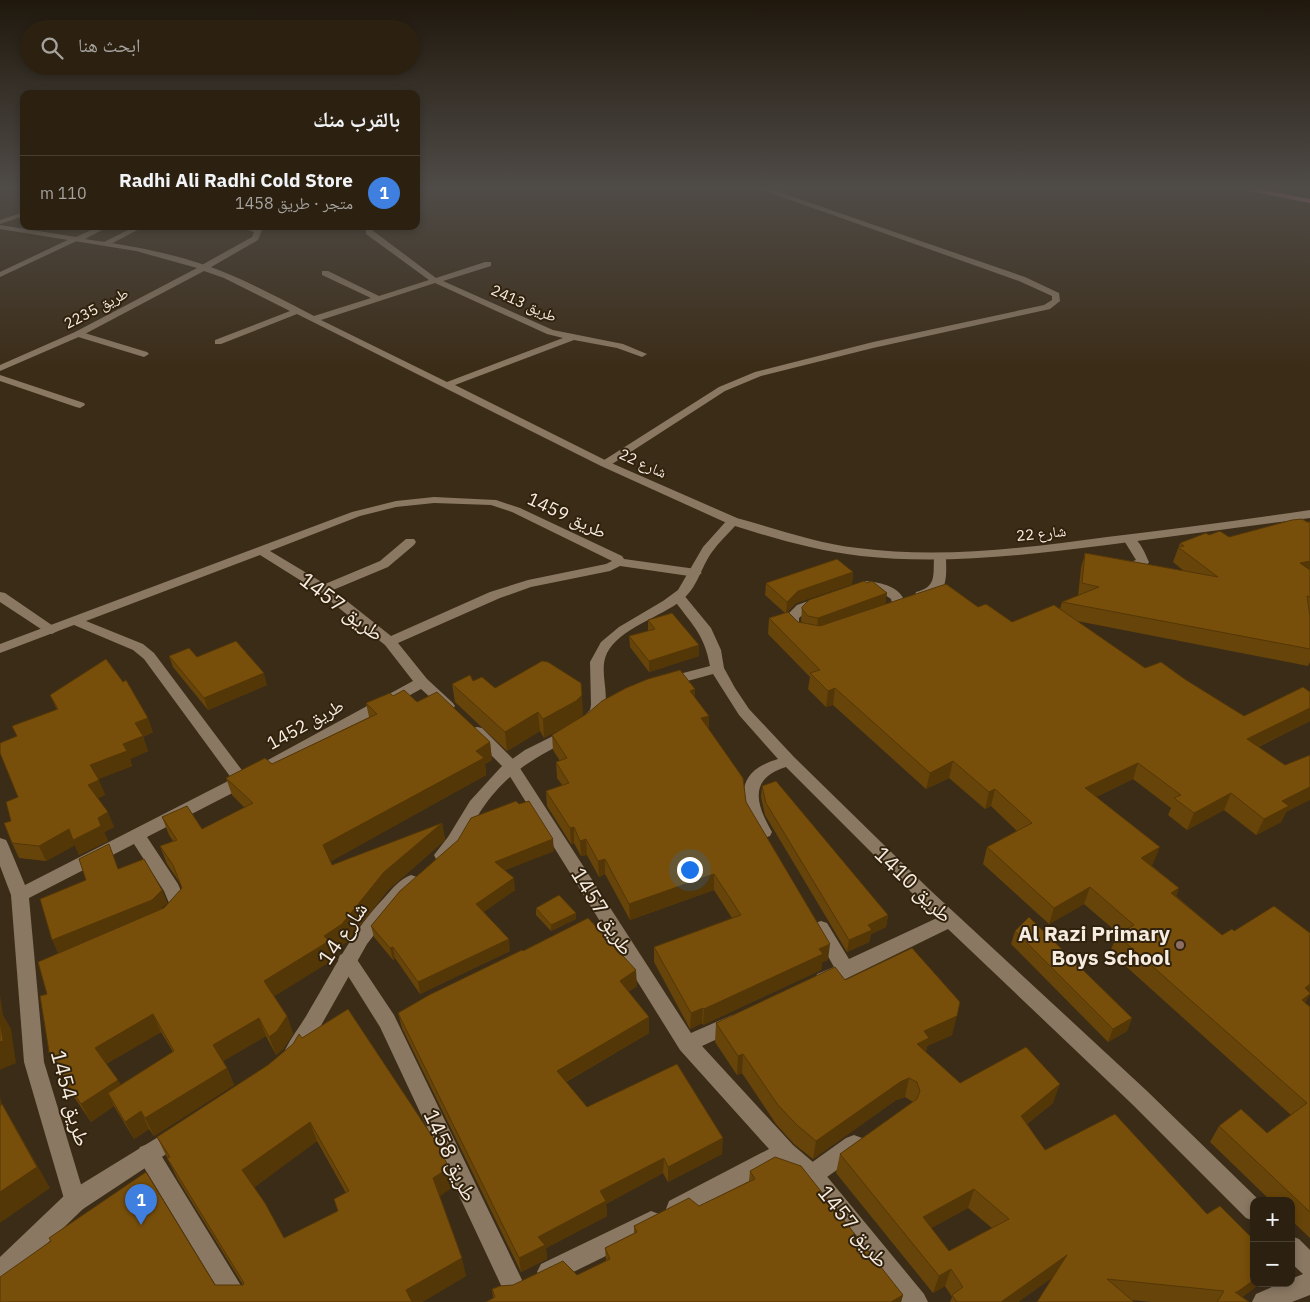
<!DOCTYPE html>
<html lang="ar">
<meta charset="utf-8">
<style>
:root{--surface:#2c2111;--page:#34291a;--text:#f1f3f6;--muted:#a6a39f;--line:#483e31;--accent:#1a73e8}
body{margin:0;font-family:"IBM Plex Sans","Noto Naskh Arabic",sans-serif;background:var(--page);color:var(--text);direction:rtl}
.controls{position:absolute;right:15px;bottom:15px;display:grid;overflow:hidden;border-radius:10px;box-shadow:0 2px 8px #0003}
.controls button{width:45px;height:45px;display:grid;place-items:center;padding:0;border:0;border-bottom:1px solid var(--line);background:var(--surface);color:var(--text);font:25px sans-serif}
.you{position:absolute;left:689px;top:869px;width:18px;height:18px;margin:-12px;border:4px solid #fff;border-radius:50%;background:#1a73e8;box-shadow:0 0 0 8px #1a73e833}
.badge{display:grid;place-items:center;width:32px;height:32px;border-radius:50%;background:var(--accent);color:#fff;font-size:16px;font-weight:700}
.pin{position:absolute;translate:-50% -41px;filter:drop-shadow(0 1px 2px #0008)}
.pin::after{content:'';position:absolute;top:26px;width:18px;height:15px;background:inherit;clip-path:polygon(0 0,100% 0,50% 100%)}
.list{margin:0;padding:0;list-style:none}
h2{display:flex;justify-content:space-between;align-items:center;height:65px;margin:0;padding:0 20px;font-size:21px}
h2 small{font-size:16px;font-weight:400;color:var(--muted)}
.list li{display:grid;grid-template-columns:32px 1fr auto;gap:15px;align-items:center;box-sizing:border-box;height:75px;padding:0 20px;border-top:1px solid var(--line)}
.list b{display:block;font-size:19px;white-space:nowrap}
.list p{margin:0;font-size:16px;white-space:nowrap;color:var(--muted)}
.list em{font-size:16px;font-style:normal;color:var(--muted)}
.icon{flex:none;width:28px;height:28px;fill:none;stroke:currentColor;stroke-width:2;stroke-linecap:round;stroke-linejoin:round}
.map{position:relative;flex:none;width:1310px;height:1302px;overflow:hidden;direction:ltr}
.search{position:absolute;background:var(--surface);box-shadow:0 2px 8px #0003;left:20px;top:20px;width:400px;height:55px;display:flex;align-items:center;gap:12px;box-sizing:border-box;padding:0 18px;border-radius:28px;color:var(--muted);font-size:19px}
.panel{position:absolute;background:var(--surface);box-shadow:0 2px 8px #0003;left:20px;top:90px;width:400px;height:140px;border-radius:10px;direction:rtl}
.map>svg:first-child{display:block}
</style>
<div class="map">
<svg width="1310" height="1302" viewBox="0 0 1310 1302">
<rect width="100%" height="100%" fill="#3b2c17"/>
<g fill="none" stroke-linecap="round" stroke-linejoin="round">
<g fill="#8a7862" fill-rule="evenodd">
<polygon points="751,186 761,186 1025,277 1059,293 1060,301 1050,309 873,348 761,376 725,391 609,466 601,466 600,464 601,462 719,387 755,372 873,342 1044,305 1052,300 1052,296 1019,281"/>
<polygon points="136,226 145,226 109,245 102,243"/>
<polygon points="236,226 277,226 262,230 258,240 206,270 200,270 200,266 252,237 254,232"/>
<polygon points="74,237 81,239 0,277 0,272"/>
<polygon points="78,331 147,352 149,354 144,357 75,336 75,332"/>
<path d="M1129 535C1139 538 1145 553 1149 562L1147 565 1125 573 1119 569 1121 566 1136 560 1123 539Z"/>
<path d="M940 553 946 557C946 565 947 574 945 582 943 593 927 600 916 598L915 595 916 592C937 587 933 575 934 557Z"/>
<path d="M866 581C882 583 900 586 906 604L896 613 818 640 797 636 785 623V617L797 605ZM867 589 878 590 891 599 892 603 886 607 817 632 806 630 799 622V618L807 611Z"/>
<polygon points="0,592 5,593 59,630 52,634 47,633 0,602"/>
<polygon points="854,1135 862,1138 865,1145 862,1152 820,1182 812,1186 804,1182 801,1175 804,1168 846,1138"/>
</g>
<g fill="#8a7862" fill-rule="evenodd">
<polygon points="24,212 24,216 0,224 0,220"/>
<path d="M0 225 76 237 100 226H110L85 239C134 246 185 255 231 275 259 287 287 302 314 316L371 298 322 275V271H328L379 296 429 280 366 234V230H372L436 278 485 262H491V266L443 281 553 330 623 344 647 354 642 357 617 348 574 340 455 385 609 462 737 518 739 521 733 525 729 524 601 466 297 314 221 344H215V340L290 311 224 278 204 271 81 336 0 371V365L75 332 197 268 136 251 0 229ZM435 283 547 334 563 338 447 382 321 320Z"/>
<polygon points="0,375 84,403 85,405 80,408 76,407 0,381"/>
<path d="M434 497 496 500 520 508 622 556 624 559 696 569 702 573 696 577 620 566 610 571 531 587 500 598 398 643 427 679 453 703 455 706 453 709H443L421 689 248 785 147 837 178 884 187 905C182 914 177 918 167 915L164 910 169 903 164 891 134 844 29 898 44 1062 86 1201 83 1209 75 1212 67 1209 24 1062 11 895 0 866V838L6 840 8 844 25 885 232 779 144 659 133 650 74 625 0 653V644L352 512 396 501ZM434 503 491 505 512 512 612 561 606 564 528 580 490 592 391 636 333 590 388 567 414 545 416 542 414 539H406L380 561 325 584 270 551 360 516 396 507ZM260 555 319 592 385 645 413 681 244 773 154 653 143 644 86 621Z"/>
<path d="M678 593 683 594 711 628 721 650 724 668 735 688 749 709 794 757 930 890 1147 1091 1260 1201H1254V1221L1246 1218 1133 1105 948 929 831 986 824 988 817 986 815 980 817 974 834 967 812 928 815 923 821 921 827 923 849 959 937 918 786 767C748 779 756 804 772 832L770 836 764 838 758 836C739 802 733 772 778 759L739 715 713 674 669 686 664 684 662 681 664 678 710 666C704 632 690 623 672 597Z"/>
<polygon points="477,727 482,728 516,762 691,1033 732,1015 739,1017 742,1023 739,1029 702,1046 793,1145 820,1168 924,1294 928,1302 901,1302 804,1182 783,1164 685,1217 677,1220 669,1217 666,1209 669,1201 769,1149 680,1050 506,770 472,736 470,732 472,728"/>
<polygon points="347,952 354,955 394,1015 523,1282 527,1290 523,1298 515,1302 507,1298 380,1027 338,960 340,955"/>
<polygon points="148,1144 156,1147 251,1302 226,1302 140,1161 137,1154 140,1147"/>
<polygon points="651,1211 659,1214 662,1222 659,1230 557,1280 549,1284 541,1280 537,1272 541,1264"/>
<polygon points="1291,1236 1299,1239 1310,1250 1310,1295 1292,1302 1252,1302 1256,1294 1281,1283 1291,1283 1291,1279 1303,1274 1291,1263"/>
</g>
<g fill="#8a7862" fill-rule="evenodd">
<path d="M1310 510V518C1242 527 1175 536 1107 545 1025 555 943 565 861 556 818 551 776 539 735 526 728 534 719 542 712 552 701 567 698 587 682 600 661 617 620 628 607 653 596 676 618 704 594 721H584L582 718 590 710 591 705 590 662 601 642 619 627 663 601 678 590 703 547 729 518 733 517C775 528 815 543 858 548 941 559 1025 548 1107 537 1175 529 1242 520 1310 510Z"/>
<path d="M567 729 572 730 575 734 572 738C534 759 508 771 482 809 472 823 457 866 436 859L434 855 448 837 470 801 501 767 525 750Z"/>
<path d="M411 875 417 877 420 882 417 887 390 914 367 944 310 1045 302 1056 295 1059 288 1056 285 1050C292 1036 302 1024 309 1011 333 971 352 931 385 897 392 889 400 879 411 875Z"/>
<polygon points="176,1126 183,1129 187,1136 183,1143 83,1209 8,1281 0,1285 0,1257 67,1193"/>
</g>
<polygon fill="#f1899b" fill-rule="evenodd" points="1226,186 1243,186 1310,199 1310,203"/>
</g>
<g fill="#674409" fill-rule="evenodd">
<polygon points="1310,522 1310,662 1308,666 1077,621 1145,668 1186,680 1244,716 1310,692 1310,721 1258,747 1286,812 1281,822 1256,835 1224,810 1187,830 1168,815 1171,808 1133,779 1096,797 1153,864 1151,865 1179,888 1176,896 1222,935 1234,931 1310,933 1310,994 1305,1003 1310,1007 1310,1238 1291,1220 1291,1201 1271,1201 1210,1142 1219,1126 1267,1133 1291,1115 1110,952 1117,935 1119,934 1084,904 1049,924 983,864 987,847 1017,831 991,806 985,809 949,778 926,789 833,705 826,707 808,689 810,677 768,634 769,618 785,613 765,595 766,583 853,572 852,584 796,603 787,612 798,622 802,623 801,621 802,607 867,583 887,593 885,604 978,607 1012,622 1060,609 1062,602 1078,596 1081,568 1085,553 1184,571 1173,562 1180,543 1209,535 1229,537"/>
<polygon points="648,620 699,656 649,672 630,647 629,636 648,631"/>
<polygon points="169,656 267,685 208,710 173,667"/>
<polygon points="473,681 495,688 583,714 577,720 544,738 540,731 507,751 455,702 452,684"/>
<polygon points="695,689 695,697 709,730 828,960 822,962 821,970 703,1025 702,1023 690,1029 654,962 654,947 732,918 714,890 630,920 605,874 599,877 587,855 581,856 574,843 571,844 547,806 546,791 562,785 557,778 556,762 560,761 553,750 552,735"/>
<polygon points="50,695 153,732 143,737 148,751 130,759 132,766 98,779 105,795 98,798 114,827 104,832 108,841 79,855 75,845 46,861 19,858 12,843 11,821 18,797 17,736 57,710"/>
<path d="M393 696 417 702 490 742 492 760 485 764 486 775 331 861 332 865 442 823 445 840 388 890 347 942 332 951 334 959 274 996 287 1016 293 1034 283 1049 276 1055 266 1036 223 1061 227 1068 234 1085 154 1136 149 1129 134 1139 114 1106 91 1122 60 1076 50 1058 47 994 92 939 58 953 119 869 162 890 167 903 160 909 164 908 182 888 180 883 167 864 160 846 173 841 169 835 162 817 202 829 245 808 232 795 226 778 272 764 369 717 366 703ZM161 1032 173 1052 121 1085 106 1064Z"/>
<polygon points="762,786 888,915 886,927 871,934 869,942 847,952 765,815 761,797"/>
<polygon points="554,851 504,870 515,890 483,912 510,951 420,994 395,958 393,960 374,937 371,926 400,891"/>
<polygon points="536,908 576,913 576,919 551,931 536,915"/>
<polygon points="1015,931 1132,1018 1127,1031 1108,1042 1011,944"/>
<polygon points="523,951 637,986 628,992 649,1017 649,1033 566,1082 587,1107 722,1154 668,1182 663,1173 606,1204 607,1216 546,1248 547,1259 521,1272 402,1028 398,1013"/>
<path d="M845 980 952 1035 927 1046 926 1052 960 1083 1053 1103 1027 1124 1045 1150 1254 1283H1261L1242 1297 1249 1302H1152L1131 1300 1053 1277 1018 1302H950L952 1297 945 1286 933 1293 836 1173 840 1154 913 1102 905 1097 896 1100 813 1159 794 1144 776 1124 742 1073 737 1075 715 1042 716 1023ZM968 1208 992 1228 949 1251 931 1228Z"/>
<path d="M302 1038 453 1187 439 1196 466 1276 422 1302H0L215 1285H243L177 1178 157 1137 268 1065ZM317 1141 346 1193 338 1211 284 1238 254 1187Z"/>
<polygon points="750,1171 903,1295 901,1302 486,1302 493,1298 492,1289 577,1275 606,1261 605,1248 634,1233 634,1226 699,1206 749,1181"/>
</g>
<g fill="#543707">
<polygon points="1310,561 1310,574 1300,563"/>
<polygon points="853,572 852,584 796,603 786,614 787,602 798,591"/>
<polygon points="887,593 885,605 817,630 818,618"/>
<polygon points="699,645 699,656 649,672 649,661"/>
<polygon points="264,673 267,685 208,710 204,698"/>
<polygon points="835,688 833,705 826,707 828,691"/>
<polygon points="695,689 695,704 690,691"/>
<polygon points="582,695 583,714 577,720 544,738 543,719"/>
<polygon points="1310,708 1310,721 1240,755 1247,739"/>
<polygon points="538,712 540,731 507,751 505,732"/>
<polygon points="709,716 709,731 701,718"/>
<polygon points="148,718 153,732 143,737 148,751 130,759 132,766 96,780 90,765 123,744 135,723"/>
<polygon points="490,742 492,760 485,764 486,775 328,863 323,845"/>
<polygon points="953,761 949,778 926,789 930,773"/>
<polygon points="1138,763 1133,779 1079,805 1085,788"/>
<polygon points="99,780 105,795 94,800 88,785"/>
<polygon points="1310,787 1310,800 1286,812 1281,822 1256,835 1264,819 1282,801"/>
<polygon points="995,789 991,806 985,809 989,792"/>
<polygon points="1231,793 1224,810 1187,830 1194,813"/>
<polygon points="108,812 114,827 104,832 108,841 79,855 75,845 46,861 39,846 69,829 98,818"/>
<polygon points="442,823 445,840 388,890 347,942 332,951 334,959 270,999 264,981 384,872"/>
<polygon points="574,827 574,843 571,844 570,828"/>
<polygon points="553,839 554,851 496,874 495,862"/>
<polygon points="586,839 587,855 581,856 580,841"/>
<polygon points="1160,847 1153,864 1135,874 1141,858"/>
<polygon points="605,859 605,874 599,877 598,861"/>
<polygon points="714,874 714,890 630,920 629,904"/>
<polygon points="514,878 515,890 478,916 476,904"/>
<polygon points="1090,887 1084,904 1049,924 1054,908"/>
<polygon points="1179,888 1172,905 1171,893"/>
<polygon points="162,890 167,903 157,912 58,953 52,940"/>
<polygon points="576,913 576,919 551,931 551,925"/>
<polygon points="888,915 886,927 871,934 869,942 847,952 849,940 868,925"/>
<polygon points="509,939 510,951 420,994 418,982"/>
<polygon points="830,944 828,960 822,962 821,970 703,1025 704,1009 819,949"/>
<polygon points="393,947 395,958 393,960 390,948"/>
<polygon points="636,970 637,986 620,997 620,981"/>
<polygon points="1310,984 1310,994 1301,1010 1292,1017 1305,988"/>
<polygon points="0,995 3,1015 11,1029 16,1063 0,1070"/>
<polygon points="703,1008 702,1023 690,1029 691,1013"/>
<polygon points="153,1014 161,1032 104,1065 95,1048"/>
<polygon points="287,1016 293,1034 283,1049 276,1055 269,1037"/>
<polygon points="957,1016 952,1035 927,1046 925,1057 917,1044 924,1031"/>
<polygon points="649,1017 649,1033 558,1086 557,1071"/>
<polygon points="259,1018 266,1036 221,1062 213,1045"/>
<polygon points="1132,1018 1127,1031 1108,1042 1113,1029"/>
<polygon points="743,1054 742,1073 737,1075 738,1056"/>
<polygon points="227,1068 234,1085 154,1136 145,1118"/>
<polygon points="909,1078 905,1097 896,1100 813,1159 816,1141 900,1082"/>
<polygon points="118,1080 127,1097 108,1093 114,1106 91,1122 81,1104"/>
<polygon points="1060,1084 1053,1103 1014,1134 1021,1116"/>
<polygon points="0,1096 2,1105 15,1126 50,1188 0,1223"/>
<polygon points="141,1111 149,1129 134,1139 125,1122"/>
<polygon points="310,1122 317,1141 251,1190 242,1170"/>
<polygon points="723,1138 722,1154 668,1182 668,1167"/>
<polygon points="664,1158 663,1173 606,1204 607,1216 546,1248 547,1259 521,1272 519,1258 538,1237 600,1191"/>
<polygon points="449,1168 453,1187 437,1198 433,1178"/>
<polygon points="974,1189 968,1208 918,1235 923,1217"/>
<polygon points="1067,1255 1059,1273 1018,1302 1001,1302"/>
<polygon points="462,1258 466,1276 422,1302 410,1302 406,1290"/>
<polygon points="951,1269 945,1286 933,1293 939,1276"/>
<polygon points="1254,1280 1254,1283 1261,1283 1236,1302 1231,1302 1237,1292"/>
<polygon points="903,1295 901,1302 891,1302"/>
</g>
<g fill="#784f0a" stroke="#543707" fill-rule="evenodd">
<polygon points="1302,519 1307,522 1310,522 1310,561 1300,563 1310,570 1310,597 1307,596 1310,616 1310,649 1062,602 1099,587 1082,583 1085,553 1218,577 1178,547 1184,546 1180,543 1206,533 1209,535 1220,531 1229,537 1292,520"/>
<polygon points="837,559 853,572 798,591 787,602 766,583"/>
<polygon points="864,581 867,583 872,581 887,593 818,618 808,616 802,609 802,607 809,600"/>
<polygon points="946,584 978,607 986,604 1012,622 1054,605 1145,668 1161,662 1186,680 1244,716 1303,687 1310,692 1310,708 1247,739 1285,765 1310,755 1310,787 1282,801 1289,806 1264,819 1231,793 1194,813 1174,798 1181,795 1138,763 1085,788 1160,847 1141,858 1179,888 1171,893 1222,935 1232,929 1234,931 1274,906 1310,933 1310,984 1305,988 1310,993 1310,994 1302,1000 1310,1007 1310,1212 1219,1126 1241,1109 1267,1133 1307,1103 1117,935 1134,925 1090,887 1054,908 987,847 1032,823 995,789 989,792 953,761 930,773 835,688 828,691 810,673 820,670 769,618 788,612 798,622 820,626"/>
<polygon points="672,613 699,645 649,661 629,636 655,629 648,620"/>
<polygon points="236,641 264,673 204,698 169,656 189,648 197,657"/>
<polygon points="106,659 123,682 126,680 148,718 135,723 143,736 123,744 127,751 90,765 99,780 88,785 108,812 98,818 101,826 73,840 69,829 39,846 12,843 4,823 11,821 6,802 18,797 0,753 0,743 17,736 12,726 58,709 50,695"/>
<polygon points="542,661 548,662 581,683 582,695 576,701 543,719 538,712 505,732 452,684 470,675 473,681 482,677 495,688"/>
<polygon points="680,670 695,689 690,691 709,716 701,718 743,778 746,802 830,944 819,949 823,954 704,1009 703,1008 691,1013 654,947 741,915 714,874 629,904 605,859 598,861 586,839 580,841 574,827 570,828 546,791 569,783 556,762 567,758 552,735 588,713 602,701 626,688 648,679"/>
<polygon points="404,690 417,702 437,692 490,742 476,751 484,758 323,845 332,865 442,823 384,872 342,924 324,936 329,941 264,981 287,1016 277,1031 269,1037 259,1018 213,1045 227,1068 145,1118 141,1111 125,1122 108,1093 174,1051 153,1014 95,1048 118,1080 81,1104 50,1058 40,996 47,994 38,962 164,908 182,888 173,865 160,846 177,840 162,817 187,806 202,829 253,803 226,778 265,758 272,764 377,714 366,703 390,693 393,696"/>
<polygon points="776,781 888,915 868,925 872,930 849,940 766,803 762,786"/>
<polygon points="516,801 519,804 529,801 553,839 495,862 514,878 476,904 509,939 418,982 393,947 390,948 371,926 400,891 458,840 471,818"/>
<polygon points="109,844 118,869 144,859 162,890 152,900 52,940 40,899 86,880 79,859"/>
<polygon points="559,895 576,913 551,925 536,908"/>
<polygon points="1029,917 1132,1018 1113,1029 1015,931"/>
<polygon points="588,918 636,970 620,981 649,1017 557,1071 587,1107 677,1064 723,1138 668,1167 664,1158 600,1191 606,1201 538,1237 545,1245 519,1258 398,1013 429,995 522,950 523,951"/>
<path d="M912 948 960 1002 957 1016 924 1031 929 1038 917 1044 960 1083 1026 1047 1060 1084 1021 1116 1045 1150 1115 1114 1207 1214 1220 1206 1254 1240V1280L1237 1292H1235L1249 1302H1217L1224 1291 1107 1279 1134 1302H1037L1067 1255 1001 1302H957L952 1295 963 1287 951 1269 939 1276 840 1154 917 1099 920 1091 917 1082 909 1078 900 1082 816 1141 797 1125 778 1105 743 1054 738 1056 716 1023 835 967 845 980ZM974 1189 1009 1219 949 1251 923 1217Z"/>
<path d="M348 1009 438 1145 449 1168 433 1178 462 1258 406 1290 412 1302H0V1277L51 1241 49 1238 146 1172 215 1285H243L244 1283 167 1158 170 1157 157 1137 268 1065 293 1044 299 1034 302 1038ZM310 1122 349 1191 334 1199 338 1211 284 1238 265 1203 242 1170Z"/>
<polygon points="0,1020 3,1041 0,1042"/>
<polygon points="2,1104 37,1167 0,1192 0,1106"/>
<polygon points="775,1157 801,1166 903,1295 891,1302 486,1302 495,1297 492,1289 500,1286 513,1285 563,1261 577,1275 610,1259 605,1248 637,1232 634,1226 689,1198 699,1206 755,1179 750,1171"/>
</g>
<linearGradient id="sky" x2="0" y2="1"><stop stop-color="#20180d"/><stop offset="0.51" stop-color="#4f4b47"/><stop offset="1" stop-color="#4f4b47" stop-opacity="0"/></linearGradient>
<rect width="1310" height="368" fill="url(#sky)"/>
<circle fill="#8d6e63" stroke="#31220d" stroke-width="2" cx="1180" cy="945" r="5"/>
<g text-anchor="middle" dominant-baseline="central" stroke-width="4" stroke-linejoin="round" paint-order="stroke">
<g font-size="15" fill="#f6ece0" stroke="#31220d">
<text transform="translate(524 303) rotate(24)">طريق 2413</text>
<text transform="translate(96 308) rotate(-28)">طريق 2235</text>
<text transform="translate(643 463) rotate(24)">شارع 22</text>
<text transform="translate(1041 533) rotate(-6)">شارع 22</text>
</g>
<g font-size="18" fill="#f6ece0" stroke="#31220d">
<text transform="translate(567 515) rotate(25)">طريق 1459</text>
<text transform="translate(305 724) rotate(-29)">طريق 1452</text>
</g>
<g font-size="21" fill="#f6ece0" stroke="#31220d">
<text transform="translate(342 606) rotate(37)">طريق 1457</text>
<text transform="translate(914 884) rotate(44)">طريق 1410</text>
<text transform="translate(603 911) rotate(58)">طريق 1457</text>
<text transform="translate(342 933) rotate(-56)">شارع 14</text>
<text transform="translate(71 1098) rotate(75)">طريق 1454</text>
<text transform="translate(451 1155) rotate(65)">طريق 1458</text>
<text transform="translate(854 1226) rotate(51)">طريق 1457</text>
</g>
<g font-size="21" font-weight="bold" fill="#f6ece0" stroke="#31220d" text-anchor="end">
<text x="1170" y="933">Al Razi Primary<tspan x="1170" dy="24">Boys School</tspan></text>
</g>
</g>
</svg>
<div class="controls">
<button>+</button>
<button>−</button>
</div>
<div class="you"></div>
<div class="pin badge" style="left:141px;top:1225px;background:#3f7fe0">1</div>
<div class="search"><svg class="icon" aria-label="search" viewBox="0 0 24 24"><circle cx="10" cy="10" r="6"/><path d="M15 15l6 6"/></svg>ابحث هنا</div>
<section class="panel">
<h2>بالقرب منك<small></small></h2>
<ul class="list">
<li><span class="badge" style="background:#3f7fe0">1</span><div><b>Radhi Ali Radhi Cold Store</b><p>متجر · طريق 1458</p></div><em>110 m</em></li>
</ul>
</section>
</div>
